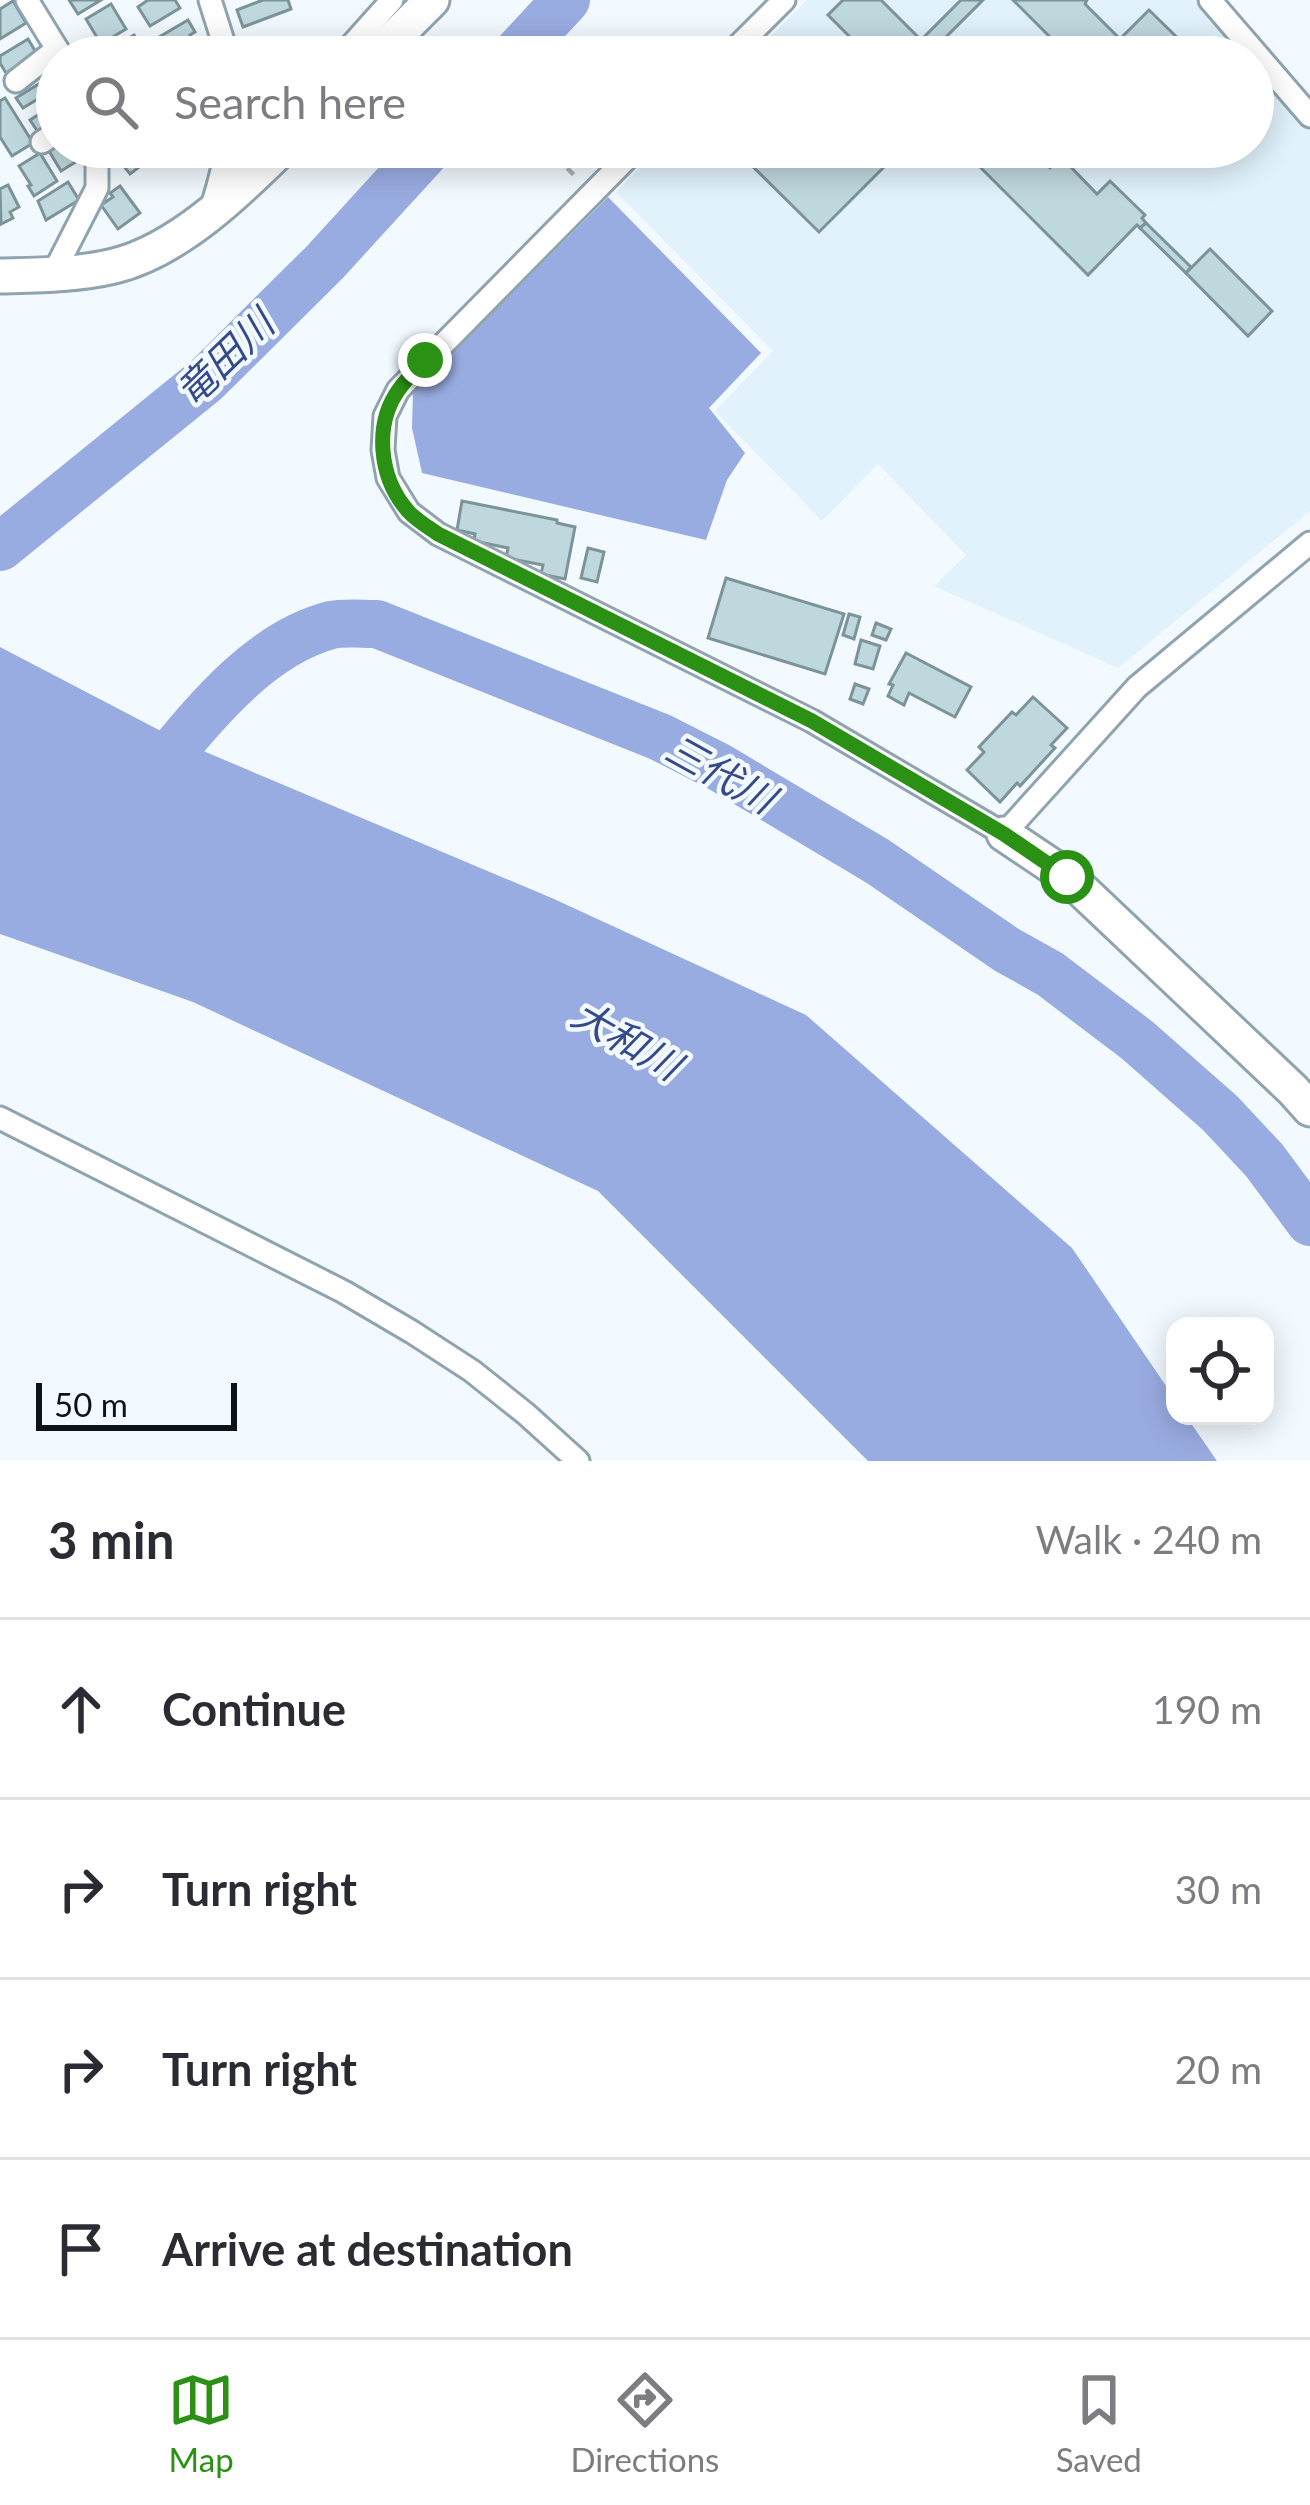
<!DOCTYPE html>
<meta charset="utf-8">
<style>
:root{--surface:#fff;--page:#f7f7f7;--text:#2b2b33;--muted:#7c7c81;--line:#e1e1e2;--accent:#2a9114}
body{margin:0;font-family:Lato,"Noto Sans JP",sans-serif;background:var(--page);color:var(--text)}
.controls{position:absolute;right:36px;bottom:36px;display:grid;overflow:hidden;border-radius:24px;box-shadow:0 6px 30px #0003}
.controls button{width:108px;height:108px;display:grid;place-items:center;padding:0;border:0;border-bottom:3px solid var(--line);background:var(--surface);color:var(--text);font:60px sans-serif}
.scale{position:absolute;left:36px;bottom:30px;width:201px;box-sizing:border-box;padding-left:12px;border:6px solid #0d1418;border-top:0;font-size:33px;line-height:42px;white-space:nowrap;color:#0d1418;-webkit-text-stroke:9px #f2faff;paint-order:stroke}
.stop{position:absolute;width:36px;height:36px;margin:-27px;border:9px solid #2a9114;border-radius:50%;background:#fff}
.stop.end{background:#2a9114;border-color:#fff;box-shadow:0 3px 12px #0008}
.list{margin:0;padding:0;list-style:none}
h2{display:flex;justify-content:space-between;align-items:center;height:156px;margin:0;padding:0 48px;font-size:51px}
h2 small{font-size:39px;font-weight:400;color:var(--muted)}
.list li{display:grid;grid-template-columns:78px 1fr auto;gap:36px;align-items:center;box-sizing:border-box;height:180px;padding:0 48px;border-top:3px solid var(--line)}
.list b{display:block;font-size:45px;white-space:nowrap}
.list em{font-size:39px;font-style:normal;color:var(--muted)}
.icon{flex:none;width:66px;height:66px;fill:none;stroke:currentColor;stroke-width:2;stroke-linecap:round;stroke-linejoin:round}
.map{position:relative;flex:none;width:1310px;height:1461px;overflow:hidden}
.search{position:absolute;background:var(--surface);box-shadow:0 6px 30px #0003;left:36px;right:36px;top:36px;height:132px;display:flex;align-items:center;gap:30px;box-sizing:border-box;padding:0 42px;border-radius:66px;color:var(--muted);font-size:45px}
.sheet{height:876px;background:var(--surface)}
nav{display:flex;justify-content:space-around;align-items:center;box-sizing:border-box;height:168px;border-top:3px solid var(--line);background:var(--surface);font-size:33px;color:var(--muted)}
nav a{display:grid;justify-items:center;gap:6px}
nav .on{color:var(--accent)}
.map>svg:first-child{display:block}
</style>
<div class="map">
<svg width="1310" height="1461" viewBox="0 0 1310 1461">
<rect width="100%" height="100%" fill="#f2faff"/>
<g fill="#e1f2fc">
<polygon points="807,0 1193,0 1243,57 750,57"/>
<polygon points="1253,69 1295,118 1310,131 1310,511 1118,668 934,586 966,555 878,464 822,521 715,411 773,351 616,192 660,147 1253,147"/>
</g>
<g fill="#99ace2">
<polygon points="608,197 761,353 709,408 745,453 727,480 706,540 422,473 412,428 413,392"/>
<polygon points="0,647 182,742 554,899 806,1015 1072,1248 1175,1399 1175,1416 1186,1416 1217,1461 868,1461 598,1191 193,1002 0,934"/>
</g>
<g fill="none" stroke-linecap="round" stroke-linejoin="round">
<g stroke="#99ace2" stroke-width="48">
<polyline points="513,57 566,0"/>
<polyline points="0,547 206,380 325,262 430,147"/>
<path d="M142 789C193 729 251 646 331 625 345 622 362 624 377 624L660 737 719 767 877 861 1007 950 1050 974 1137 1040 1220 1113 1264 1160 1310 1222"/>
</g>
</g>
<g fill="#bfd8de" stroke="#7c9399" stroke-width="3">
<polygon points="69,0 101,0 78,14"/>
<polygon points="148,0 175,0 180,8 150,26 138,7"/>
<polygon points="263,0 288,0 291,9 243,27 237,10"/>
<polygon points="843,0 881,0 938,57 870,57 828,15"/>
<polygon points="961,0 983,0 932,51 921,40"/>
<polygon points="1013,0 1087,0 1085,4 1120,39 1149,10 1193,53 1189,57 1070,57"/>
<polygon points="13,1 26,23 0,39 0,9"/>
<polygon points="111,4 126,29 101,44 86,19"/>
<polygon points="188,20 195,32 190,35 194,42 170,57 165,57 154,40"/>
<polygon points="134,35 148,56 104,57 102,54"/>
<polygon points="28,39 37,54 6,73 0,63 0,56"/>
<polygon points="50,77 56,88 23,108 16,98"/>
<polygon points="5,98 33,143 12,156 0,137 0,101"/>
<polygon points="57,103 57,121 38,132 30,120"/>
<polygon points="57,146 82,147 87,155 61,171 49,151"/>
<polygon points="113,147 142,147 151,158 130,174 110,149"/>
<polygon points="733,147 875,147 868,154 883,168 819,232"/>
<polygon points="960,147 1028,147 1050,168 1061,157 1097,194 1110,181 1145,215 1142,218 1146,223 1140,228 1137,225 1088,275"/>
<polygon points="40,153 57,181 34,196 28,186 31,185 19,166"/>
<polygon points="68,182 79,200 46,220 38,201"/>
<polygon points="8,185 19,207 10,212 13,218 1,224 0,189"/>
<polygon points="120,186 140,213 118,229 101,205 113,197 110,193"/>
<polygon points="1146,223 1191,267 1186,273 1140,228"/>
<polygon points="1210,249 1272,311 1248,336 1186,273"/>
<polygon points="462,501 557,520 557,523 575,527 565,579 541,574 543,565 506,558 508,548 474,541 475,534 457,530"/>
<polygon points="588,548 604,552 597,582 581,578"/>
<polygon points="726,578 844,614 825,674 708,638"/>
<polygon points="849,614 860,617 854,639 843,635"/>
<polygon points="876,623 891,629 886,640 872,635"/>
<polygon points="861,640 880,646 873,669 855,664"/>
<polygon points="906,653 971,687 955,717 909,693 904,705 888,696 893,685 889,684"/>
<polygon points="855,684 869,689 863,704 850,699"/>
<polygon points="1033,697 1067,728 1051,745 1055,748 1020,786 1017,783 1000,802 967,770 984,752 979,747 1012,712 1016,715"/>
</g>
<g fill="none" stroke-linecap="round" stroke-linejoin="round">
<g stroke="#90a4af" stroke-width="27">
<g id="street">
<polyline points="27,0 62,57"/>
<polyline points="210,0 228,57"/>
<polyline points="1210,0 1310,116"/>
<polyline points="341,57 392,0"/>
<polyline points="727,57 784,0"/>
<polyline points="16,81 57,49"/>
<polyline points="42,142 57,132"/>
<polyline points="638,147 398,390 385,416 383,450 388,478 409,512 438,534 812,721 1004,834 1137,687 1310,543"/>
<polyline points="219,182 228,147"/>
<polyline points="210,213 219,183 254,147"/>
<polyline points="53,274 97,188 97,147"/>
<polyline points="0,1118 344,1292 412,1332 472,1371 526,1414 578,1461"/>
</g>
</g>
<g stroke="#90a4af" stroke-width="39">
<g id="secondary">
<polyline points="375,57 432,0"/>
<path d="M0 276C37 275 77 275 114 266 177 251 238 192 283 147"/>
<polyline points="1004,834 1068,877 1293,1090 1310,1109"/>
</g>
</g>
<g stroke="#aab2b6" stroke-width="4.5" stroke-dasharray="9 6" stroke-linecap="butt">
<polyline points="438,37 458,57"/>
<polyline points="546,147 576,177"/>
</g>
<use href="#street" stroke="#fff" stroke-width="21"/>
<use href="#secondary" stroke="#fff" stroke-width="33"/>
</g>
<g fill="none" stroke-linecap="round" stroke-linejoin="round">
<path stroke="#2a9114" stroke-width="15" d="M425 360C417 369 407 378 400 388 373 424 379 478 408 511 416 520 428 527 438 534L812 721 1004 834 1067 877"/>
</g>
<g text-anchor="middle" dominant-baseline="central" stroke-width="9" stroke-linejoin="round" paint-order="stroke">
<g font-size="39" font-style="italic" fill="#36498a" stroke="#f2faff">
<text transform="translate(224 357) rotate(-44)">竜田川</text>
<text transform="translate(721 773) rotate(29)">三代川</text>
<text transform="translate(627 1039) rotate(30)">大和川</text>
</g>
</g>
</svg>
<div class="controls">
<button><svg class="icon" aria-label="locate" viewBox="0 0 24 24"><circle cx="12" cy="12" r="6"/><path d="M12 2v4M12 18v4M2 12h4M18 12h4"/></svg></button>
</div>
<div class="scale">50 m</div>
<div class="stop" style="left:1067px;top:877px"></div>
<div class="stop end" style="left:425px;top:360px"></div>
<div class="search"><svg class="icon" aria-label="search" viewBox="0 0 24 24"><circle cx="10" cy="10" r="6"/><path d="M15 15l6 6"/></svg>Search here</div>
</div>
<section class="sheet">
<h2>3 min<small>Walk · 240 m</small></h2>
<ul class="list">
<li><svg class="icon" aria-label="ahead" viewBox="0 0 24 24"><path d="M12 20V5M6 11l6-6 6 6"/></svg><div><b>Continue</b></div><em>190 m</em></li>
<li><svg class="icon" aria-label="right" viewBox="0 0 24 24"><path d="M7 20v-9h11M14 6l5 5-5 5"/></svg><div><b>Turn right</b></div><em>30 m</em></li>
<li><svg class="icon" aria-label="right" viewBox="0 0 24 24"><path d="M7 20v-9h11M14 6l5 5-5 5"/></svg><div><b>Turn right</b></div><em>20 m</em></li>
<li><svg class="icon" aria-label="arrive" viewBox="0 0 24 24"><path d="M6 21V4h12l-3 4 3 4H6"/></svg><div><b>Arrive at destination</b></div></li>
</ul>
</section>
<nav>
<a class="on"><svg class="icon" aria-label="map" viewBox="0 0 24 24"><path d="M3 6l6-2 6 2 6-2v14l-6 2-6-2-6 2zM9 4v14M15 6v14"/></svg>Map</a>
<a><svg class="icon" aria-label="directions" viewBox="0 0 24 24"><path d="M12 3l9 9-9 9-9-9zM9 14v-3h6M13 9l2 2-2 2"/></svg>Directions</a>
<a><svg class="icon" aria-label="saved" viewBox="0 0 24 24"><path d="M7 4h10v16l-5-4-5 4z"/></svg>Saved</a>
</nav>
